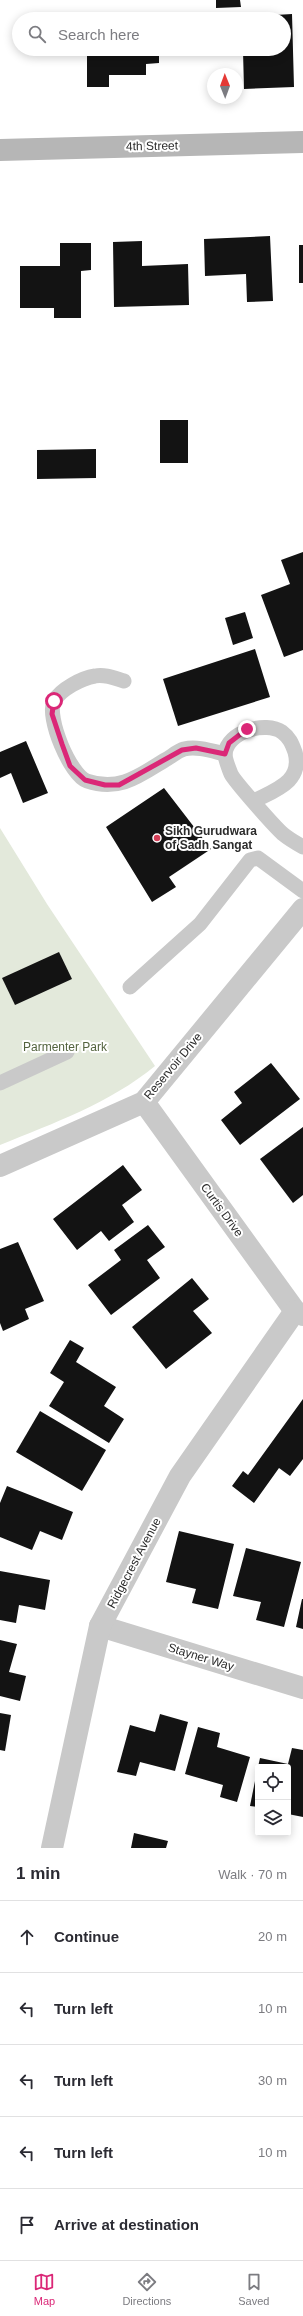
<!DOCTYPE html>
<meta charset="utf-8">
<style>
:root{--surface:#fff;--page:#f7f7f7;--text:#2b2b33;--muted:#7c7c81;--line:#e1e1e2;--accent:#db2777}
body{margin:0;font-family:Arial,sans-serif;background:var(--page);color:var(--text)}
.controls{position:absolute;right:12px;bottom:12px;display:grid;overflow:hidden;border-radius:4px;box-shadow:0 2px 10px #0003}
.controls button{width:36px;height:36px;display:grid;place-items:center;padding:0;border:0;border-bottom:1px solid var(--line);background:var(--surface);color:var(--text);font:20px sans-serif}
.compass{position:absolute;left:207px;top:68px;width:36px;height:36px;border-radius:50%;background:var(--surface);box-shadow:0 2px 10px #0003;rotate:359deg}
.stop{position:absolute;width:12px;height:12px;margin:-9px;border:3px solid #db2777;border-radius:50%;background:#fff}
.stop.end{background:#db2777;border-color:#fff;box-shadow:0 1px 4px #0008}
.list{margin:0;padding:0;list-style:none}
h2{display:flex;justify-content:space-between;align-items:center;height:52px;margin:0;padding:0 16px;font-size:17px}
h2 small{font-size:13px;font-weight:400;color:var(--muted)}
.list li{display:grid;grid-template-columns:26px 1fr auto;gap:12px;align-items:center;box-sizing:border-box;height:72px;padding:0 16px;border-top:1px solid var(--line)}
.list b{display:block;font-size:15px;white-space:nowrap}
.list em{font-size:13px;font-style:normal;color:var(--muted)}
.icon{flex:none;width:22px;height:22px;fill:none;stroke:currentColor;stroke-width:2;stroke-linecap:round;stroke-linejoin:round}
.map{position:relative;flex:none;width:303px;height:1848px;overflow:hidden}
.search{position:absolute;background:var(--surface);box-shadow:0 2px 10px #0003;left:12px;right:12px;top:12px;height:44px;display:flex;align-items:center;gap:10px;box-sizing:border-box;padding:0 14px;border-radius:22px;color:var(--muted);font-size:15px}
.sheet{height:412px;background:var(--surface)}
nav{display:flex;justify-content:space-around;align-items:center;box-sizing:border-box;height:56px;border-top:1px solid var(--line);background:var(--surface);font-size:11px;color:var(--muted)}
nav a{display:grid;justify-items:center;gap:2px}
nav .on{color:var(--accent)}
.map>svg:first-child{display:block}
</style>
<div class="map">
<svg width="303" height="1848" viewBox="0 0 303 1848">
<rect width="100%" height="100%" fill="#fff"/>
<path fill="#e3e9db" d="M0 828 47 904 155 1066C110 1103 54 1123 0 1145Z"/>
<g fill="#131313">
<polygon points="216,0 240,0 241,7 216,8"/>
<polygon points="292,14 294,87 244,89 243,51 284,49 284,19 259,19 259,16"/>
<polygon points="87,49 159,49 159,63 146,64 146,75 109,75 109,87 87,87"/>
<polygon points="270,236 273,301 247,302 246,274 205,276 204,239"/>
<polygon points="142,241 142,266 188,264 189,305 114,307 113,242"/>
<polygon points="60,243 91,243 91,270 81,271 81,318 54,318 54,308 20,308 20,266 60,266"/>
<rect x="299" y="245" width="4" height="38"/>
<rect x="160" y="420" width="28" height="43"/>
<polygon points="96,449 96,478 37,479 37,450"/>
<polygon points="303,552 303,650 284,657 261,595 290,584 281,560"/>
<polygon points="245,612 253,638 233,645 225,618"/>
<polygon points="255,649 270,697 178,726 163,679"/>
<polygon points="26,741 48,793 23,803 11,773 0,778 0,752"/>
<polygon points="164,788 211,849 169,877 176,887 152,902 106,827"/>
<polygon points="59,952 72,979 15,1005 2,978"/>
<polygon points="271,1063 300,1099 240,1145 221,1120 242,1103 234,1092"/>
<polygon points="303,1127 303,1195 293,1203 260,1159"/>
<polygon points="123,1165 142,1190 122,1205 134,1222 109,1241 101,1231 77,1250 53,1219"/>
<polygon points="148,1225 165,1247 147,1260 160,1278 111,1315 88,1285 121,1260 114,1250"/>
<polygon points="18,1242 44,1301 25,1309 29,1319 3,1331 0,1323 0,1249"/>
<polygon points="192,1278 209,1299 193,1311 212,1333 166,1369 132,1327"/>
<polygon points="70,1340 84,1348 76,1362 116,1387 104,1406 124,1419 109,1443 49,1406 64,1382 50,1373"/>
<polygon points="303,1399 303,1459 290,1476 279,1468 254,1503 232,1486 243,1471 248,1475"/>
<polygon points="40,1411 106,1450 82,1491 16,1452"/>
<polygon points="7,1486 73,1512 62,1540 40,1531 32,1550 0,1537 0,1503"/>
<polygon points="179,1531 234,1544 218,1609 192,1603 196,1589 166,1582"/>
<polygon points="246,1548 301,1562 284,1627 256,1620 261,1602 233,1596"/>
<polygon points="0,1571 50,1580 45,1610 19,1605 16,1623 0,1620"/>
<polygon points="302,1599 303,1599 303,1629 296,1627"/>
<polygon points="0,1640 17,1644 9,1672 26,1676 20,1701 0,1696"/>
<polygon points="0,1713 11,1715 5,1751 0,1750"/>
<polygon points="160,1714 188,1722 175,1771 140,1762 136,1776 117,1772 130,1725 155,1732"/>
<polygon points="198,1727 220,1733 217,1747 250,1757 237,1802 220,1797 223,1785 185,1774"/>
<polygon points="292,1748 303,1750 303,1817 288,1814 288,1767 258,1767 260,1758 288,1764"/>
<polygon points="257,1771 258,1771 258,1807 250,1806"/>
<polygon points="134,1833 168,1841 166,1848 131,1848"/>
</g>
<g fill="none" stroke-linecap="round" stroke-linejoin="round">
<g stroke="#c9c9c9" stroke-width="15">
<path d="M124 681C114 678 105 674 95 676 82 678 61 689 54 701 46 717 70 775 87 781 119 792 139 776 165 760 171 757 177 751 184 749 197 746 212 751 225 754"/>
<path d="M254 801C275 790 303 782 295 752 292 744 290 738 282 732 266 721 227 731 225 754 225 759 229 769 231 774 235 782 275 827 283 834 289 839 296 843 303 847"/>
<polyline points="130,987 200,924 250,860 258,858 303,891"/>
<polyline points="0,1083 67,1052"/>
</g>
<g stroke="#c9c9c9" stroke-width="22">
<polyline points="144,1102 295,1311 303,1315"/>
<polyline points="0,1166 144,1102 303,909"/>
<polyline points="100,1626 303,1688"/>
<polyline points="52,1848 100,1626 180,1476 295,1311"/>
</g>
<polyline stroke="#b6b6b6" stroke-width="22" points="0,150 303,142"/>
</g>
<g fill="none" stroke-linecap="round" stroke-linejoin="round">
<polyline stroke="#db2777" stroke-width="5" points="54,701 52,714 62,744 70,766 85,780 105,785 119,785 182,750 196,748 225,754 229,743 247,729"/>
</g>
<circle fill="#d43e57" stroke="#fff" stroke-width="1.5" cx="157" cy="838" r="4"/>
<g text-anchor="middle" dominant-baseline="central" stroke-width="4" stroke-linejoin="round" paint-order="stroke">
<g font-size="12" fill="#2c2c2c" stroke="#fff">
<text transform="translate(152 146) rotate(-1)">4th Street</text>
<text transform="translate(173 1066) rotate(-50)">Reservoir Drive</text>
<text transform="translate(222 1210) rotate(54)">Curtis Drive</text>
<text transform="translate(134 1563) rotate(-62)">Ridgecrest Avenue</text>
<text transform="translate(201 1657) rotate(17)">Stayner Way</text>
</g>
<g font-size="12" font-weight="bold" fill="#2c2c2c" stroke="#fff" text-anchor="start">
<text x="165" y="831">Sikh Gurudwara<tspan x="165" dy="14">of Sadh Sangat</tspan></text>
</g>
<g font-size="12" fill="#53633e" stroke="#fff">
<text x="65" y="1047">Parmenter Park</text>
</g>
</g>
</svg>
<div class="controls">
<button><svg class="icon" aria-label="locate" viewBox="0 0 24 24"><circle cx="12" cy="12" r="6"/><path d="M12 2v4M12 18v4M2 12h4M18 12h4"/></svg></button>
<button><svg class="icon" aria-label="layers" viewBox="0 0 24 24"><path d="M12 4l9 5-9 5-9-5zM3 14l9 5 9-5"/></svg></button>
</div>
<svg class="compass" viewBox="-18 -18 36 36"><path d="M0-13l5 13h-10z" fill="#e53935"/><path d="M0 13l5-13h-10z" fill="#7c7c81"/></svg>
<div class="stop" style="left:54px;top:701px"></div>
<div class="stop end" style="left:247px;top:729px"></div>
<div class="search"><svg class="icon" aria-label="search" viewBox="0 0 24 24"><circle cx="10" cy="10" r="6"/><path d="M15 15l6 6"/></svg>Search here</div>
</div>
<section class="sheet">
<h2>1 min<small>Walk · 70 m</small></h2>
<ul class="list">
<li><svg class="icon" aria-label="ahead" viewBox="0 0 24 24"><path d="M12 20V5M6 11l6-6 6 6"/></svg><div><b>Continue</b></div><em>20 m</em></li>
<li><svg class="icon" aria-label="left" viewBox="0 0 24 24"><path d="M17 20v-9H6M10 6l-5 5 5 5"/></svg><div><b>Turn left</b></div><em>10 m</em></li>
<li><svg class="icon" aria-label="left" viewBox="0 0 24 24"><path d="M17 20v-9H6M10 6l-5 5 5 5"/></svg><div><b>Turn left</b></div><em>30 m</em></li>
<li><svg class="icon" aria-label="left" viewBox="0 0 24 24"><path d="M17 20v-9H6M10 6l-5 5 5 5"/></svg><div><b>Turn left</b></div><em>10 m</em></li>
<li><svg class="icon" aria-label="arrive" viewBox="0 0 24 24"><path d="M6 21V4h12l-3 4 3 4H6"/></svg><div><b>Arrive at destination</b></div></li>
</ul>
</section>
<nav>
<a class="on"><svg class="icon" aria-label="map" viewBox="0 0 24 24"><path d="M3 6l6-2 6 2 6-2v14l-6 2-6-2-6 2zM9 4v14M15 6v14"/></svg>Map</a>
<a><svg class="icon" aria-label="directions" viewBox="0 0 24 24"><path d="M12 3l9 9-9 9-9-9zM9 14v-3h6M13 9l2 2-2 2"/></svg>Directions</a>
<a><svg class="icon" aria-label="saved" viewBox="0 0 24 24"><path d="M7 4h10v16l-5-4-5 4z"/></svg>Saved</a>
</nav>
